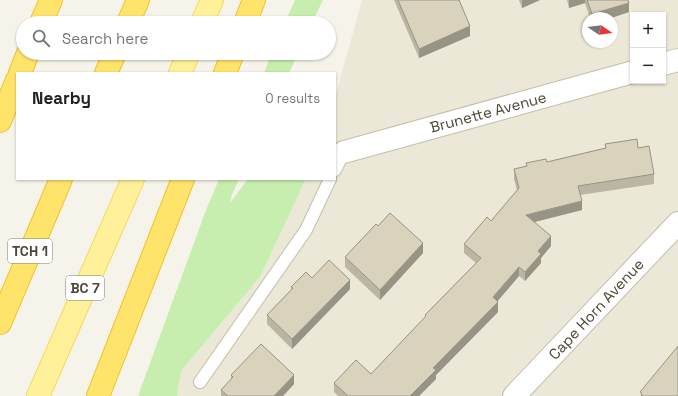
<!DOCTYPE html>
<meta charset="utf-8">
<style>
:root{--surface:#fff;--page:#f2f2f2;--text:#202124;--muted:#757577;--line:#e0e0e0}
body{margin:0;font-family:"Space Grotesk",sans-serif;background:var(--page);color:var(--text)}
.controls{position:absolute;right:12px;top:12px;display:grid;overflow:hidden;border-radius:0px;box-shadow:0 1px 3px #0004}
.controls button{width:36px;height:36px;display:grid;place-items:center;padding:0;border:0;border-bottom:1px solid var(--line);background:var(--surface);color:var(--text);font:20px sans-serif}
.compass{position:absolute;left:582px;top:12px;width:36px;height:36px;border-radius:50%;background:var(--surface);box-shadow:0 1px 3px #0004;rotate:103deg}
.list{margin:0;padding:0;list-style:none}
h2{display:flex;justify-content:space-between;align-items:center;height:52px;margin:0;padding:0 16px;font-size:17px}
h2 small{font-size:13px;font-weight:400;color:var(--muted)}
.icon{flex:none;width:22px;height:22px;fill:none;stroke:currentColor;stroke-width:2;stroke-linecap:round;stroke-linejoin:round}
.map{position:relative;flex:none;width:678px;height:396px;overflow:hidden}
.search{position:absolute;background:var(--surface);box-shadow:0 1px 3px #0004;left:16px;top:16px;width:320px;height:44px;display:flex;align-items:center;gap:10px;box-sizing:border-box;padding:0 14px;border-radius:22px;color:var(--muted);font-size:15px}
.panel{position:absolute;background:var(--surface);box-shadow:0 1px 3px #0004;left:16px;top:72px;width:320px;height:108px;border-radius:0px}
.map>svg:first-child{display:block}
</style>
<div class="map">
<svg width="678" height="396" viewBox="0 0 678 396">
<rect width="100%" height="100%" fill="#f6f4ea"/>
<path fill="#ebe8d7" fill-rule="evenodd" d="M362 0H678V396H177L181 371 260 277 306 179H335V98ZM633 15H663V81H633ZM588 18H612V42H588Z"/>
<g fill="#c8eeaf">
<polygon points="295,0 323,0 312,23 285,23"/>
<polygon points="272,53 298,53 289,73 264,73"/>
<polygon points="219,179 239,179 232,195 230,203 248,179 306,179 260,277 181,371 177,396 138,396 206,210"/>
</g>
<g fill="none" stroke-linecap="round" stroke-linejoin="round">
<g stroke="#c3beab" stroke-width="14">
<g id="service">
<polyline points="335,170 344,152"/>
<polyline points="200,382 306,230 330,179"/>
</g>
</g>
<g stroke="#c3beab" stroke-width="24">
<g id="minor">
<polyline points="663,64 678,60"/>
<polyline points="344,152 633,72"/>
</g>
</g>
<g stroke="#c3beab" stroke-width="24">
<polyline id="tertiary" points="514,396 678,223"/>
</g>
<g stroke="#f1da5d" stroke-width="24">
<g id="primary">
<polyline points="202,23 212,0"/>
<polyline points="180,73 189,53"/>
<polyline points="38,396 133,179"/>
</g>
</g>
<g stroke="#eec42c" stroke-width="24">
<g id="motorway">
<polyline points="41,23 51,0"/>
<polyline points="128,23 138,0"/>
<polyline points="245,23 254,0"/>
<polyline points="20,73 28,53"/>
<polyline points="106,73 115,53"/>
<polyline points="225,73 233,53"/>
<polyline points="0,121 17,80"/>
<polyline points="0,323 61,179"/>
<polyline points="98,396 183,179"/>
</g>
</g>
<use href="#service" stroke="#fff" stroke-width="12"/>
<use href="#minor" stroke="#fff" stroke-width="22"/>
<use href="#tertiary" stroke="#fff" stroke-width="22"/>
<use href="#primary" stroke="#fff19a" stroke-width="22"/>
<use href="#motorway" stroke="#ffe46c" stroke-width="22"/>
</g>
<g fill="#bbb5a3">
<polygon points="394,0 459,0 470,36 419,58"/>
<polygon points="519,0 540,0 522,8"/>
<polygon points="567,0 628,0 629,12 611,18 590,18 585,3 569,8"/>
<polygon points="605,144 638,148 654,174 654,184 580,195 582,210 535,222 551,246 541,258 541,263 525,281 519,276 498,301 498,312 436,375 436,379 419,396 338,396 334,392 334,383 371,374 425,318 425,315 476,263 464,253 464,244 491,221 517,190 514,179 514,169 526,167 526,163 547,162 605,148"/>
<polygon points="378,226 423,253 380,300 345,267 345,257"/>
<polygon points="312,278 350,289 292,349 267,324 267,315 291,290 291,287"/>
<polygon points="231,375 294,384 283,396 221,396 221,390 231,379"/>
</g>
<g fill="#989485">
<polygon points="522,0 540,0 522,8"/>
<polygon points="569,0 585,0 585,3 569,8"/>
<polygon points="629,3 629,12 611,18 592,18 592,14"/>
<polygon points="470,26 470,36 419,58 419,49"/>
<polygon points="582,201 582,210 526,224 526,215"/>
<polygon points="551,236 551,246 541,258 541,263 525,281 525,272 538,251"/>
<polygon points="423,243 423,253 380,300 380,290"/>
<polygon points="519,267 519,276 493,306 493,297"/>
<polygon points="350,280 350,289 292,349 292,339"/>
<polygon points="498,302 498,312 436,375 436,379 419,396 410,396 433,368"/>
<polygon points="294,375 294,384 283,396 274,396"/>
</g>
<g fill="#d9d3be" stroke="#989485">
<polygon points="398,0 459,0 470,26 419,49"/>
<polygon points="587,0 628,0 629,3 592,14"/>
<polygon points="637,139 638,148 649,146 654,174 578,186 582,201 526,215 551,236 538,251 541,254 525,272 519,267 493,297 498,302 433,368 436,370 410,396 348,396 334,383 356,360 371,374 426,316 425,315 481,258 464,244 487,217 491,221 519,188 514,169 527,166 526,163 546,159 547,162 606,148 605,144"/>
<polygon points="390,213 423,243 380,290 345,257 376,224 378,226"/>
<polygon points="329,260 350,280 292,339 267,315 293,288 291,287 306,272 312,278"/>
<polygon points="261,344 294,375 274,396 228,396 221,390 233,377 231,375"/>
<polygon points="678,346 678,396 641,396 642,394 640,392"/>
</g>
<g text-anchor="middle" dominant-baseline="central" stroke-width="3.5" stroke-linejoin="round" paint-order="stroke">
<g fill="#fff" stroke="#817e73" stroke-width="1">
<rect x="8" y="239" width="44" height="24" rx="3"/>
<rect x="66" y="276" width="38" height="24" rx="3"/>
</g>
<g font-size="14" font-weight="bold" fill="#4b4637">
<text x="30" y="251">TCH 1</text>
<text x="85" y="288">BC 7</text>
</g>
<g font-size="15" fill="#4b4637" stroke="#fff">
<text transform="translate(488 112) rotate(-15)">Brunette Avenue</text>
<text transform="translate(596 309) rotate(-47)">Cape Horn Avenue</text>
</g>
</g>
</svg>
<div class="controls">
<button>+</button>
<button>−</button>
</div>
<svg class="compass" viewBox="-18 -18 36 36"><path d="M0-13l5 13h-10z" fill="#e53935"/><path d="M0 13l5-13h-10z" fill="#757577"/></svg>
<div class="search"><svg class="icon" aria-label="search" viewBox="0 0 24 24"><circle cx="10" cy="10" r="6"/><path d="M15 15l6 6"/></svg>Search here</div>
<section class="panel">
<h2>Nearby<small>0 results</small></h2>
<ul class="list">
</ul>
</section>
</div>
